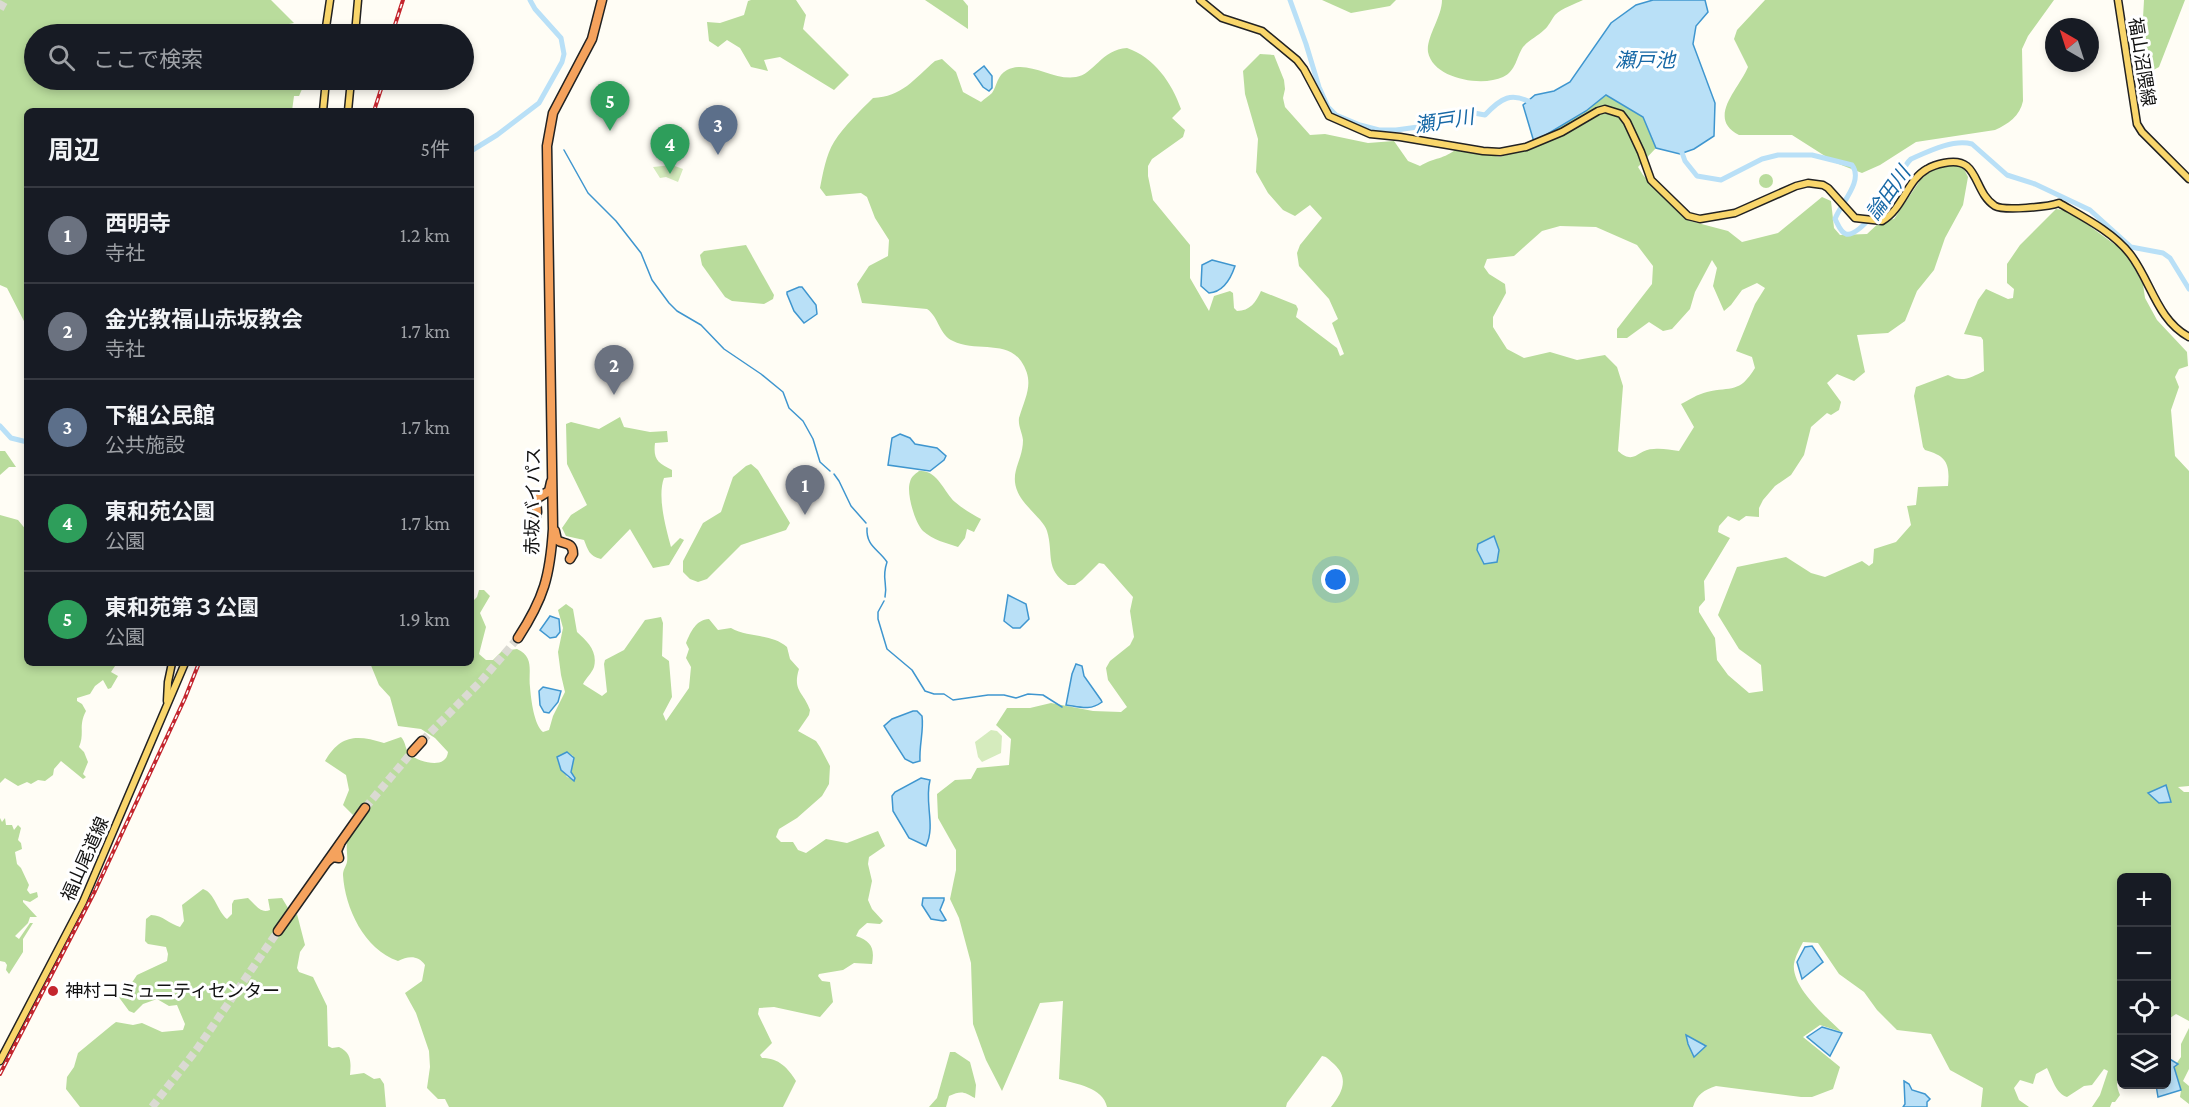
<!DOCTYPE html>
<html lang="ja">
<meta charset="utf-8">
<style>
:root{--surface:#171b24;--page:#20242c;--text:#f1f3f6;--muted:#9ea1a6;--line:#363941;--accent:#0b8043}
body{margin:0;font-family:"Crimson Pro","Noto Sans JP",serif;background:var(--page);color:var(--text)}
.controls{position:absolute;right:18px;bottom:18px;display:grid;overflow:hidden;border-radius:9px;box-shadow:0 3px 9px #0003}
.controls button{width:54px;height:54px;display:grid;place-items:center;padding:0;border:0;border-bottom:2px solid var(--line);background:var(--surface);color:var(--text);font:30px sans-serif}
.compass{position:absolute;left:2045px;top:18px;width:54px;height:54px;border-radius:50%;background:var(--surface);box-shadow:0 3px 9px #0003;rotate:321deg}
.you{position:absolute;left:1336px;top:580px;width:21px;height:21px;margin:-15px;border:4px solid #fff;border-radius:50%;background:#1a73e8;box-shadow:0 0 0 9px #1a73e833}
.badge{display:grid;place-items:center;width:39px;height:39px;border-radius:50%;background:var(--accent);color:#fff;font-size:20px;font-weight:700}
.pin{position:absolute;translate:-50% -50px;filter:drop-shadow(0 2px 3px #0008)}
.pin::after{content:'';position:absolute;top:32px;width:21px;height:18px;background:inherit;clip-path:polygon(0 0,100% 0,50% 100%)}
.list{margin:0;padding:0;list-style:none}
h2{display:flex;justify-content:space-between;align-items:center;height:78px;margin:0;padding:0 24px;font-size:26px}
h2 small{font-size:20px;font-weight:400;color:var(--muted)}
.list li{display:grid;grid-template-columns:39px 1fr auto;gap:18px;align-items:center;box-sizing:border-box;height:96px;padding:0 24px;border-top:2px solid var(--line)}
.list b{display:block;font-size:22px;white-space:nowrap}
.list p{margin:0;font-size:20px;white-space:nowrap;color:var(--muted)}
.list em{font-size:20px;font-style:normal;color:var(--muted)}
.icon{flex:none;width:33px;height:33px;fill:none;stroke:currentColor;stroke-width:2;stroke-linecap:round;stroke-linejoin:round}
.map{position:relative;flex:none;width:2189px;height:1107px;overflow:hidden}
.search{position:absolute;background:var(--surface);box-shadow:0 3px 9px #0003;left:24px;top:24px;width:450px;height:66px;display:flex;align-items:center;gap:15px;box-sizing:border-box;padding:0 21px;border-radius:33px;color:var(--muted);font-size:22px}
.panel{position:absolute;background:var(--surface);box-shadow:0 3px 9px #0003;left:24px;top:108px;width:450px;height:558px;border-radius:9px}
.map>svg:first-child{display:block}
</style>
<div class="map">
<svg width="2189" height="1107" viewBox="0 0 2189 1107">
<rect width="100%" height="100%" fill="#fffdf5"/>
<g fill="#d5ebbd">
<polygon points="672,165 683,169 678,182 666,177 660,178 653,167"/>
<polygon points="991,730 997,731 1002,736 1001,753 982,762 978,757 975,742"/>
</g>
<g fill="#b9dc9c" fill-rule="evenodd">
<polygon points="0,0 271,0 294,23 274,27 271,34 34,34 34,80 306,80 299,96 294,96 292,111 27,111 27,327 7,288 0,285"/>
<polygon points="751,0 796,0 806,15 803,29 849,75 834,90 780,57 764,60 768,71 751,67 740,48 727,40 718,47 709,41 707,22 720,23 744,15 748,1"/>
<polygon points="925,0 963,0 968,6 968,29"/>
<polygon points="1322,0 1396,0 1390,6 1351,13"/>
<path d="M1442 0H1583C1575 4 1562 8 1555 15 1551 20 1549 26 1544 30 1538 36 1529 40 1523 47 1516 58 1516 71 1503 77 1482 87 1433 79 1428 52 1426 37 1442 17 1442 0Z"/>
<path d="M1765 0H2054L2028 36 2022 49 2023 101C2020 116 2008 124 1995 130L1916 142 1880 165 1862 173 1836 163 1792 135H1739C1706 118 1739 89 1748 67L1734 39 1737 30Z"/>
<polygon points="2144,0 2185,0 2159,67 2146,74 2136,68 2134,63 2143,18"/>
<path d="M1127 48C1154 57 1172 83 1181 109L1172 118 1185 130 1183 137 1152 159 1148 166V176L1153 200 1190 245V278L1209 311 1214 296 1230 291 1233 293 1234 308 1237 311C1250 311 1256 302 1261 291L1296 305 1298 309 1296 317 1337 348 1340 356 1344 354 1332 323 1338 319 1329 299 1299 266 1297 253 1300 245 1322 218 1310 205 1295 216 1283 210 1268 193 1256 172 1258 139 1245 94 1243 71 1260 54 1274 55 1284 80 1285 89 1283 98 1285 107 1310 135 1325 134 1368 143 1394 141 1408 161 1420 166C1435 157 1443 160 1458 148L1500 157 1528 149 1534 142 1586 111 1606 95 1643 117 1656 148 1638 167 1643 175 1682 216 1690 221 1728 231 1742 242 1778 233 1822 197 1831 201 1834 228 1840 235 1867 234 1881 221 1894 219 1921 179 1932 170 1946 164H1956L1964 169 1968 177 1963 205 1945 238 1934 270 1917 291 1905 321 1888 333 1857 335 1865 372 1854 381 1837 374 1827 383 1841 402 1839 410 1831 415 1827 413 1811 427 1804 455 1791 475 1775 486 1763 500 1759 508V517L1746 516 1739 521 1728 516 1719 526 1718 532 1730 538 1704 581 1705 600 1699 607V612L1715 638 1717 660 1728 675 1749 693 1763 691 1761 665 1739 649 1718 615 1737 567 1786 557 1811 573 1825 577 1862 561 1869 566 1873 563 1874 549 1896 542 1911 525 1907 506 1916 505 1918 487 1948 486C1950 464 1947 456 1925 450L1923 447 1914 396 1916 387 1948 375C1962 383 1970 378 1984 371L1983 340 1981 337 1964 334 1978 300 1986 289 2008 299 2013 298 2014 289 2007 283V264L2020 245 2056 209 2069 211 2125 252 2143 284 2145 298 2157 320 2187 352 2188 366 2179 369 2175 377 2179 387 2171 410 2175 456 2189 471V786L2178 787 2184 792H2189V1021L2176 1014 2167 1020 2166 878H2122V1068C2115 1077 2116 1086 2120 1095L2115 1102H2112L2110 1107H2092L2100 1095 2108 1071 2104 1069 2092 1085 2084 1086 2067 1097C2056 1094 2052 1078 2047 1068L2036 1074 2033 1084 2020 1080 2014 1088 2019 1100 2029 1107H1981L1983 1088 1950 1070 1931 1034 1897 1030 1877 1010 1864 992 1839 974 1818 943 1803 942C1800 948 1795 957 1794 964 1791 987 1827 1018 1842 1032L1820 1025 1803 1037 1840 1067 1833 1089 1812 1097H1801L1716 1086C1704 1090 1697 1094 1693 1107H1331C1343 1092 1349 1078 1334 1064 1329 1060 1328 1057 1322 1056L1287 1103 1286 1107H1107C1103 1087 1076 1084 1059 1079L1063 1001 1040 1003 1002 1091 986 1060 973 1024 971 963 959 918 950 899 956 870V850L938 818 937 794 955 780 971 779 977 768 1009 765 1011 739 996 725 1007 708H1030L1051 703 1093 711 1121 712 1127 707 1108 680 1106 668 1110 661 1130 645 1134 637 1130 611 1133 597 1104 564 1099 563 1082 580 1075 585H1068C1044 569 1054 554 1047 531 1044 521 1027 508 1021 498 1006 474 1023 463 1023 440 1022 432 1018 426 1019 418 1026 395 1035 382 1021 361 1006 340 975 352 953 341 939 335 939 317 927 309L862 303 857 284 869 266 888 256 889 240 875 218 867 197 861 193 826 196 820 188C823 173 826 155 834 142 844 126 860 111 873 98 902 97 914 79 935 61L942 59 956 72 963 92 981 102C984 99 989 96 992 93 997 86 997 75 1007 70 1028 59 1053 81 1076 77 1093 75 1102 49 1127 48ZM1560 226 1596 227 1637 245 1653 266 1652 284 1617 329V338H1627L1649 322 1663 331 1672 329 1690 309 1695 292 1712 260 1717 268 1713 286 1724 311 1731 305 1742 290 1757 283 1765 288 1755 304 1736 351 1752 357 1755 368C1739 394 1732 386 1707 392 1698 394 1689 400 1681 404L1694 427 1679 451C1670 450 1662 448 1654 449 1637 449 1635 466 1618 451L1623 386 1617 367 1605 355 1577 360 1550 352 1524 358 1507 349 1493 327V317L1506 293 1505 284 1489 274 1484 267 1487 259 1514 256 1542 231ZM1478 544H1496L1499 550 1493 562 1483 563 1477 550Z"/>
<circle cx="1766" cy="181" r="7"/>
<polygon points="746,245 774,295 773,299 764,304 732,301 725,297 702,265 700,255 704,251"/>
<path d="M620 417 624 427 650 432 667 431 668 442 655 443C653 460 658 463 672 470V477L664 478C657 497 666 528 671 547L680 538 684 540 669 565 653 568 630 529 601 559C589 556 588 550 584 540L566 536 562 528 571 515 587 505 567 464 566 424 571 422 599 429Z"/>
<polygon points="0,451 5,451 16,467 9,467 0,475"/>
<polygon points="751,464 758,470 790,523 786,530 741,545 707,579 698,582 690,579 683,572 683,561 703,523 721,512 733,477 746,466"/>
<path d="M919 471C937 469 944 492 955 502 963 509 972 514 981 519L974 532 967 529 965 538 958 547C946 543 933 540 923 531 915 523 906 493 910 482 911 477 915 474 919 471Z"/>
<path d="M0 515 18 520 27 531V663H117L111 672 118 676 111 688 108 689 103 680 95 686 90 694 77 698V701L82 704 86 711C78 726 85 733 79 747L84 752 88 762 83 774 86 777 83 779 61 761 54 769 53 775 45 781 38 780 31 784 27 782 18 786 5 778 0 783Z"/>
<path d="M479 590H484L490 596 480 613 486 627 479 654 486 660H493L502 651 517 649C535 657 528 672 530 687 531 699 534 725 543 732L549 730 553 716 565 692 561 675 558 652 563 628 558 610 566 604 573 609 577 632C587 641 598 651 594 667 592 673 586 678 583 684L602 696 607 692 604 664 605 660 624 650 645 620 661 617 663 623 662 656 669 661 672 697 663 714 666 721 689 688 691 667 686 658 689 649 686 643C691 631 696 620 709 619L718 630 731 628C748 638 771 633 787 647L790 659 799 669C792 691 804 692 810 710L809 715 798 731 816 741 820 747 830 766 829 784 822 796 797 818 779 829 776 837 781 842H793L798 850 806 853 826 839 847 843 878 831 885 846 869 857 868 864 872 881 868 900 872 909 883 921 880 924 867 923 859 930 856 936C871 941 875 948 872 964L854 963 843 970 819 974 818 976 822 981 830 982 833 1002 820 1017 774 1007 759 1008 758 1014 772 1043 760 1055 762 1058C779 1058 788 1068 796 1081L783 1107H449L445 1099H438L427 1088 430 1067 429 1051 416 1013 405 993 422 981 425 965C418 955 408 956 398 961 364 949 345 908 343 875 343 869 346 867 347 862 348 856 346 850 347 843 349 835 362 820 366 811L361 807 353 815 343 805 349 790 346 775 325 761C341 734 357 735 384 743L401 737C406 742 405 750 410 755 420 762 446 770 448 752L435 738 421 729 398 726 390 697 379 685 370 663H471V603L477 597ZM567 752 573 756 571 772 575 780 567 777 559 764Z"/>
<polygon points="0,818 2,822 5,818 6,825 12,825 14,830 18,825 21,828 18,840 21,843 22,849 15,852 17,864 21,868 29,885 27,890 30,894 37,892 38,897 30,902 23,900 23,902 37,917 30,917 28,923 15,936 19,939 30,923 33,923 23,939 23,952 9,974 6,970 7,965 5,962 0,961"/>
<path d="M203 889C215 893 217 911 227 919L232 914V904L234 900 248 898C255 904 260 914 270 910L268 899 282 898 288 908 274 929 279 933 297 914 305 945 300 952 297 968 299 972 313 977 327 1006 328 1046 332 1048 339 1047C352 1053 351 1063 350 1075L364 1073 374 1079 380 1078 384 1084 386 1107H80L66 1089 67 1077 74 1067 78 1053 112 1025 116 1022 133 1025 142 1023 162 1032 183 1030 185 1024 177 1005 169 1006 157 999 143 1004 134 1013 129 1011 118 996 129 987 137 975 167 961 168 954 166 947 148 944 145 941 146 919 151 915C163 915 169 924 180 927L184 921 182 905Z"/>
<polygon points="2189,1028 2189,1069 2183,1081 2189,1086 2189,1104 2180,1097 2181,1090 2174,1067 2181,1057 2181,1044"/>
<path d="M950 1052H955L970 1062 976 1085 975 1098C964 1092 962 1090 949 1096L946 1107H929L937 1098Z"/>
</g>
<g fill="#b9e0f7" stroke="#3f96cf" stroke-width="1.5">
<polygon points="1653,0 1705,0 1708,12 1696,26 1693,44 1715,103 1714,136 1694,149 1680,154 1656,148 1643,117 1606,95 1586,111 1534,142 1523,105 1535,95 1554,91 1570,82 1611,23 1636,5"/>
<polygon points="984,66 992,76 992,88 989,91 983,87 974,74"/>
<path d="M1212 260 1235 266C1231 278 1223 292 1209 293L1201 286 1202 265Z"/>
<polygon points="799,287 802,287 816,305 817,314 804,323 794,311 787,294 787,292"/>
<polygon points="900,434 910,438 915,444 937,448 946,456 944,460 930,471 888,465 892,438"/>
<polygon points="1494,536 1499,550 1497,562 1484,564 1477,550 1478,544"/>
<polygon points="1008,595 1026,604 1029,619 1020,628 1013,628 1004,621"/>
<polygon points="550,616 559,619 560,632 556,637 550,638 540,630"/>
<path d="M1076 664 1082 666 1084 676 1101 700 1102 702C1090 711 1080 707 1066 705L1072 674Z"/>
<polygon points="543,687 561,691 558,702 549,713 544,712 540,705 539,691"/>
<path d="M913 711H917L922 716C924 731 919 745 920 761L913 763 905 759 884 726 892 719Z"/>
<polygon points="567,752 574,758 571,772 575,778 574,781 561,770 557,757"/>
<path d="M921 778 930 780C924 803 936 825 926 846L909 838 893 811 892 796 895 792Z"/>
<polygon points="2166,785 2171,802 2159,803 2148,793"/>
<polygon points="923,898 944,898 944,900 940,910 946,920 943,921 931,919 922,905"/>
<polygon points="1812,946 1823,962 1802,979 1797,962 1805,947"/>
<polygon points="1822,1027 1842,1033 1830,1056 1807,1037"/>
<polygon points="1686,1035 1706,1046 1694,1057 1688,1044"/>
<polygon points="2168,1058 2178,1064 2174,1067 2181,1090 2158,1097 2156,1085 2166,1084"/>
<polygon points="1904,1081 1909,1084 1912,1090 1925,1094 1930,1099 1927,1102 1927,1107 1903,1107 1905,1104"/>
</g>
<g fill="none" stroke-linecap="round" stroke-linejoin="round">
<g stroke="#3f96cf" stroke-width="1.5">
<polyline points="564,150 588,193 616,221 641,253 652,280 669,303 677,311 701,325 724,349 761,374 783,392 789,408 803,421 813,439 820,462 830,471"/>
<polyline points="834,474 839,481 851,506 866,523"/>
<path d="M867 528C866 546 878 549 887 562 881 580 888 581 885 597"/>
<polyline points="884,601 878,612 878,619 887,649 912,670 925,691 934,694 944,694 953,700 988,695 1004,695 1016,698 1028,694 1043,695 1062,707"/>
</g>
<g stroke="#b9e0f7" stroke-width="5">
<path d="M1290 0 1306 44 1319 87 1328 107 1336 115 1360 125 1379 130H1396L1462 121 1474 113 1485 115C1501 98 1511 91 1534 104"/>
<path d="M1680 147 1685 161 1697 176 1721 180 1762 159 1778 155H1812L1852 165C1864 181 1841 203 1835 219 1838 224 1840 232 1846 234 1859 238 1890 194 1897 183 1902 174 1904 165 1911 159 1929 151 1953 139 1972 144L2007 175 2035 184 2090 210 2131 247 2163 253 2170 258 2189 289"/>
<polyline points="471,151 497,135 539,103 562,62 564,54 561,38 535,9 530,0"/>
<polyline points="0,426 11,438 27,442"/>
</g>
<g stroke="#dbdad3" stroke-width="8" stroke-dasharray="8 4" stroke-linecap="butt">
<polyline points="0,9 5,0"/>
<polyline points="422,741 481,681 518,638"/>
<polyline points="365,808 412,752"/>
<polyline points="152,1107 197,1049 278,931"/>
</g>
<g stroke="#222" stroke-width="9">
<g id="major">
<path d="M1200 0 1222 18 1262 31 1297 60 1304 69 1329 116 1370 134 1400 137 1483 151 1500 152 1526 147 1562 132 1598 111 1605 109 1621 114 1627 122 1641 152 1651 180 1688 216 1700 219 1735 213 1796 186 1808 183 1823 185 1828 188 1855 218 1882 221C1903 209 1907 180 1927 169 1932 166 1939 164 1944 163 1980 155 1972 191 1995 206 2004 211 2048 207 2059 203 2083 217 2113 232 2130 254 2151 281 2157 320 2189 337"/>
<polyline points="2118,0 2137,124 2142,132 2189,179"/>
<polyline points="325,34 330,0"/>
<polyline points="355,34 358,0"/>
<polyline points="323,111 326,80"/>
<polyline points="348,111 351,80"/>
<polyline points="167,701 168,682 172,663"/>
<polyline points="0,1061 83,902 185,663"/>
</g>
</g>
<g stroke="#222" stroke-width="11">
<g id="highway">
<path d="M555 531 557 540C564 545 573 541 573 554L570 559"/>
<polyline points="532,537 537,512 536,499 549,491 551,482"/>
<path d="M518 638C544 598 550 576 553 529L547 146 553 113 592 39 602 0"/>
<polyline points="412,752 422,741"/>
<polyline points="328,861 333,857 339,858 337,851 340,844"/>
<polyline points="278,931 365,808"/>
</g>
</g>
<use href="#major" stroke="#f9d66b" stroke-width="6"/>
<use href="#highway" stroke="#f5a25d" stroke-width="8"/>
<g stroke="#c4262e" stroke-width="4">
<g id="rail">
<polyline points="392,34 403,0"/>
<polyline points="374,111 384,80"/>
<polyline points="0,1074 95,891 185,698 199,663"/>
</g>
</g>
<use href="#rail" stroke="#fff" stroke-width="1.5" stroke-dasharray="4.5" stroke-linecap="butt"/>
</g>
<circle fill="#c4262e" stroke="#fff" stroke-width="2" cx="53" cy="991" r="6"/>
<g text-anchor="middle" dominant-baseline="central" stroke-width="6" stroke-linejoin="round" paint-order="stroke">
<g font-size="18" fill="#111" stroke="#fff">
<text transform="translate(2142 62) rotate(81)">福山沼隈線</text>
<text transform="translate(533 501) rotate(-89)">赤坂バイパス</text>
<text transform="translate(85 859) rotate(-66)">福山尾道線</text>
</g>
<g font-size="18" fill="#111" stroke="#fff" text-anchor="start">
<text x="65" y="991">神村コミュ二ティセンター</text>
</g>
<g font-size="20" font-style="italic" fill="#1768a6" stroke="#fff">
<text x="1645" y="60">瀬戸池</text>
<text transform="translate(1444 121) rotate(-9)">瀬戸川</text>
<text transform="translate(1888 193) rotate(-55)">論田川</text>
</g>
</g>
</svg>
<div class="controls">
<button>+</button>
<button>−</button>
<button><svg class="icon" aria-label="locate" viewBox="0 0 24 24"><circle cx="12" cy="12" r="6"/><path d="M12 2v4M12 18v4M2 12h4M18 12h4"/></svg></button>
<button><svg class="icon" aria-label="layers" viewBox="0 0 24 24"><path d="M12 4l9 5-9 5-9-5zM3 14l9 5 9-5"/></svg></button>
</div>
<svg class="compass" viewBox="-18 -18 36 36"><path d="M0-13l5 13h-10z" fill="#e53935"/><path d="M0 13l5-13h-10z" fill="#9ea1a6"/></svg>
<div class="you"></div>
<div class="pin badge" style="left:805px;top:515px;background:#6b7280">1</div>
<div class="pin badge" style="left:614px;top:395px;background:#6b7280">2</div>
<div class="pin badge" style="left:718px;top:155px;background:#5c6f8a">3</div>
<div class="pin badge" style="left:670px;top:174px;background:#2e9e5b">4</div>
<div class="pin badge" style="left:610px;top:131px;background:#2e9e5b">5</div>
<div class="search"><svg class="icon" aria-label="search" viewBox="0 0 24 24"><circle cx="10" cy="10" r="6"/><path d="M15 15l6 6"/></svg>ここで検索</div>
<section class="panel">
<h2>周辺<small>5件</small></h2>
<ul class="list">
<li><span class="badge" style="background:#6b7280">1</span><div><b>西明寺</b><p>寺社</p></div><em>1.2 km</em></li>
<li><span class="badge" style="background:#6b7280">2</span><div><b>金光教福山赤坂教会</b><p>寺社</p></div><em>1.7 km</em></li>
<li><span class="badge" style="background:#5c6f8a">3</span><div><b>下組公民館</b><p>公共施設</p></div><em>1.7 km</em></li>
<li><span class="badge" style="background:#2e9e5b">4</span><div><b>東和苑公園</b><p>公園</p></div><em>1.7 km</em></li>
<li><span class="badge" style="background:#2e9e5b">5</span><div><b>東和苑第３公園</b><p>公園</p></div><em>1.9 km</em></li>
</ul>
</section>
</div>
